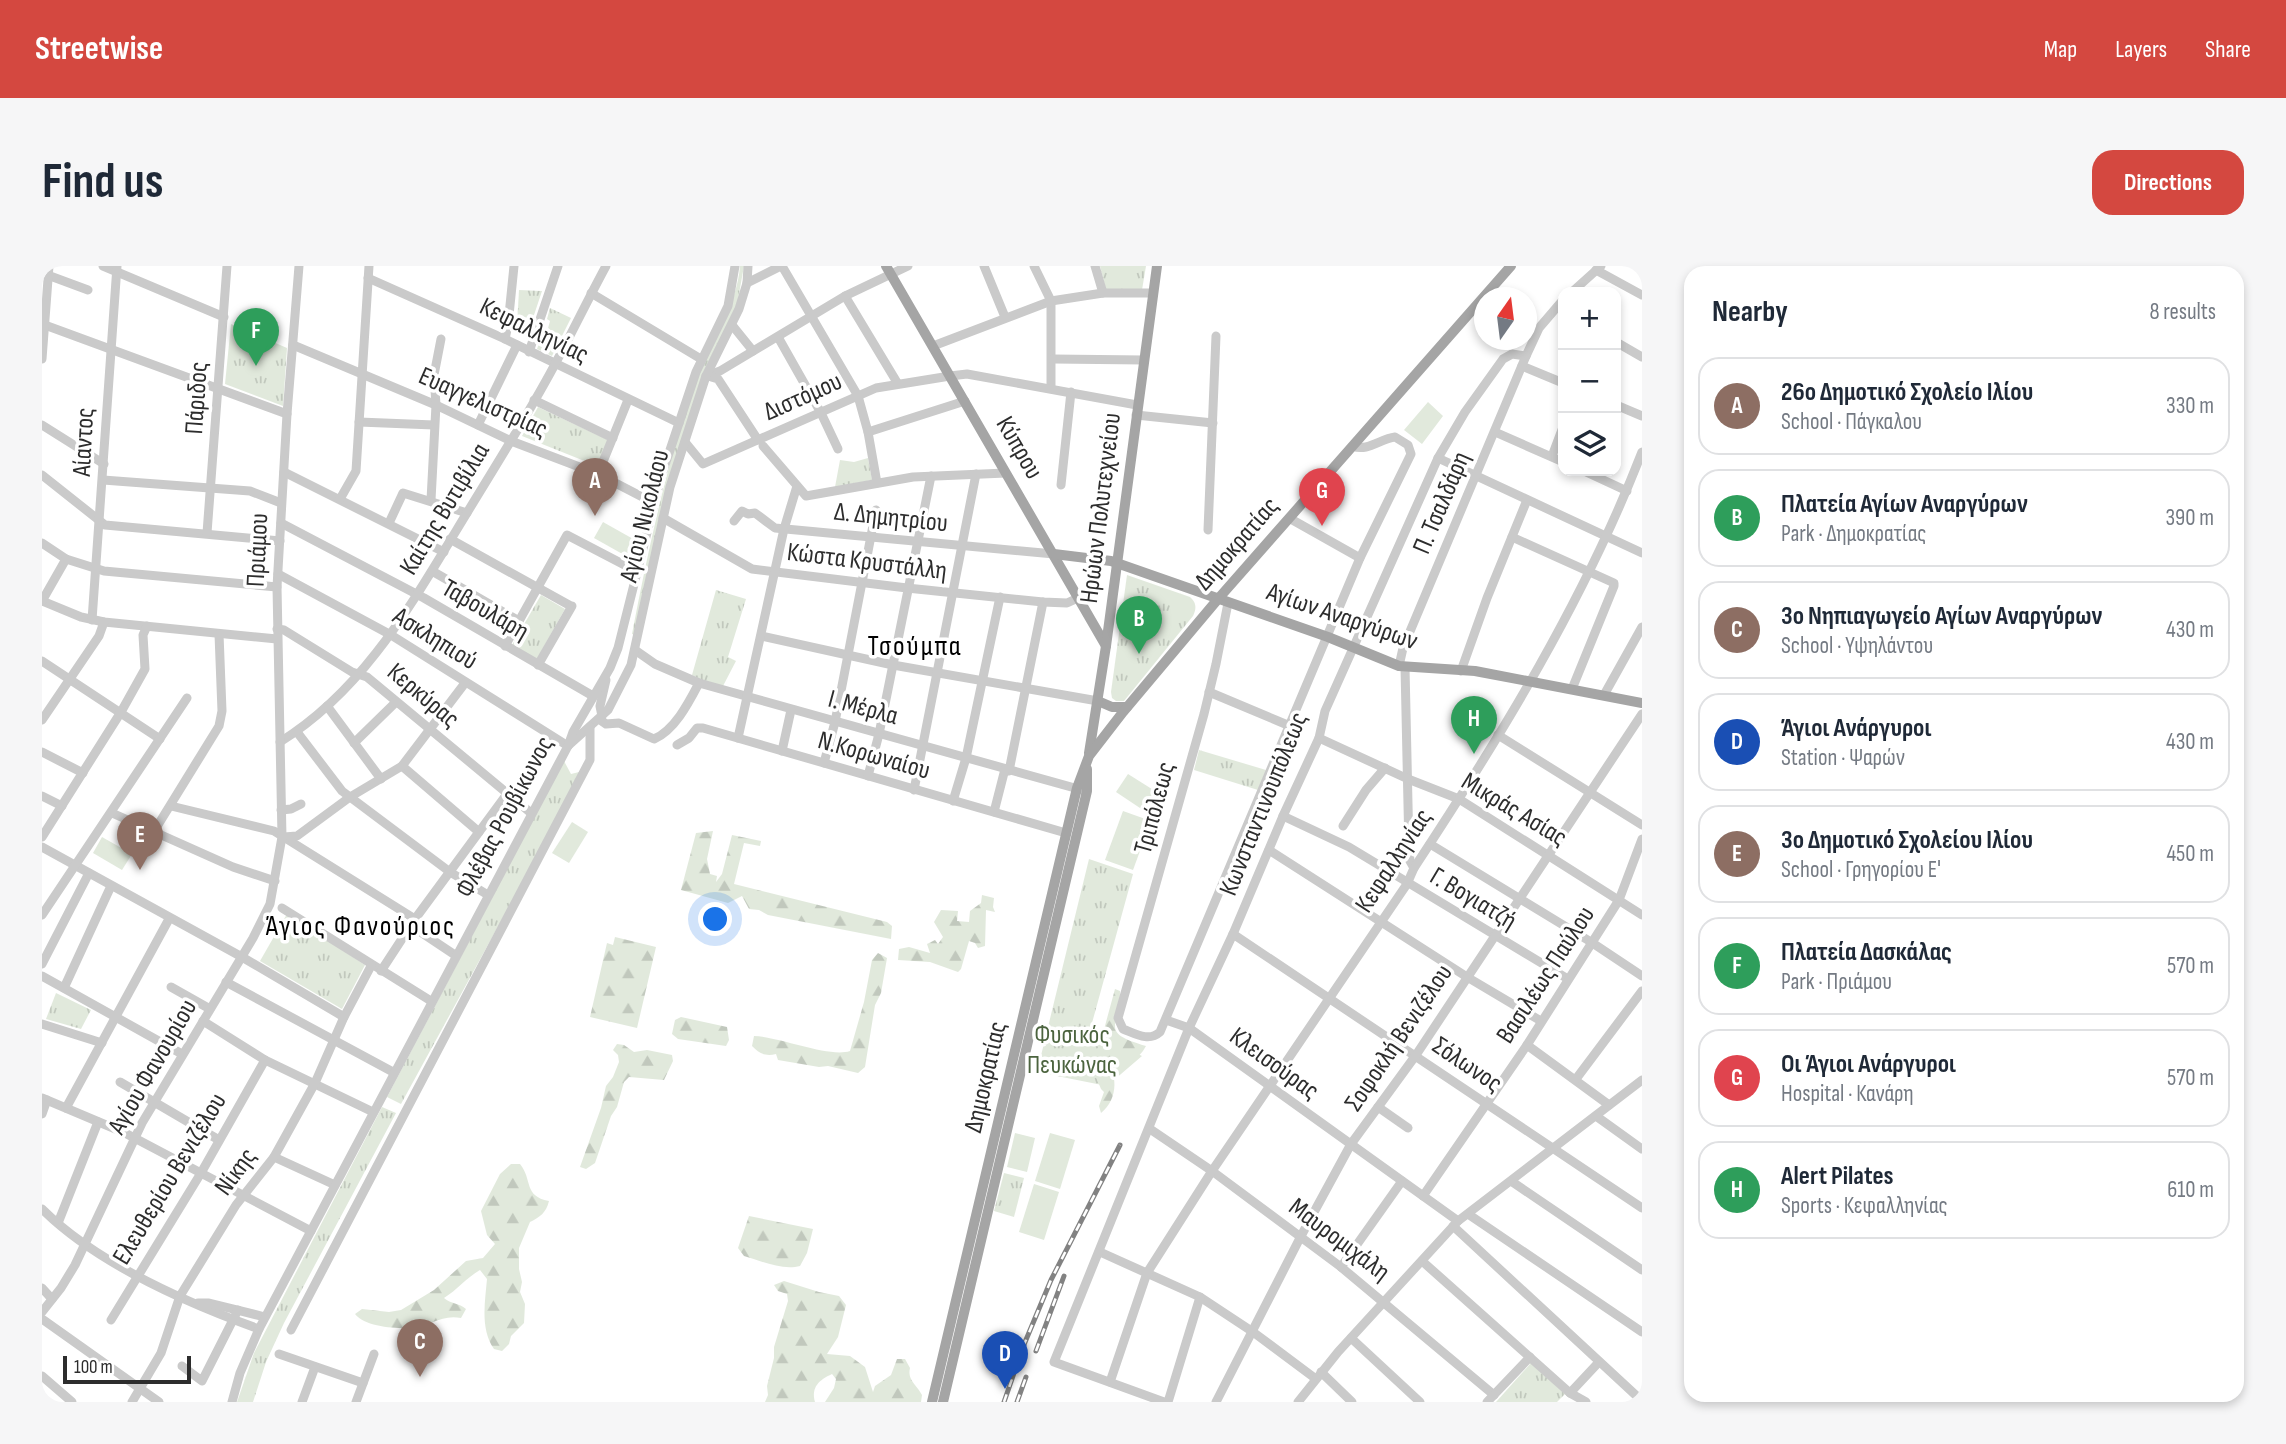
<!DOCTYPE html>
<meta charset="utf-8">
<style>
:root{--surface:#fff;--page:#f6f6f7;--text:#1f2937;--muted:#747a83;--line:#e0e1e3;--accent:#d44840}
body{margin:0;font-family:"Sofia Sans Condensed",sans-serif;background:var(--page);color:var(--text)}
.controls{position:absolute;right:21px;top:21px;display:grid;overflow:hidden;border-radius:14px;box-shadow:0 4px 10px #0003}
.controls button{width:63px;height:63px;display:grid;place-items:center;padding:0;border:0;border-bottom:2px solid var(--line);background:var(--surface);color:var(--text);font:35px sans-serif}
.compass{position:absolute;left:1432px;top:21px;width:63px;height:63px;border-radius:50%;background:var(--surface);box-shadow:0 4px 10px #0003;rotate:14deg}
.scale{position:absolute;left:21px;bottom:18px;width:128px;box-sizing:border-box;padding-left:7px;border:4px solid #2d2d2d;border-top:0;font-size:19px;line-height:24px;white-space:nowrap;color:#2d2d2d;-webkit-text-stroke:5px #fff;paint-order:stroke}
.you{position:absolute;left:674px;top:654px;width:24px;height:24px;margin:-18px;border:5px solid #fff;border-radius:50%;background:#1a73e8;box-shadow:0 0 0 10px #1a73e833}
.badge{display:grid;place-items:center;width:46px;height:46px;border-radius:50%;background:var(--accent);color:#fff;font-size:23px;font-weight:700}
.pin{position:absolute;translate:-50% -58px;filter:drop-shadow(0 2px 4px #0008)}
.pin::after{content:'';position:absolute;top:37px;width:24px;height:21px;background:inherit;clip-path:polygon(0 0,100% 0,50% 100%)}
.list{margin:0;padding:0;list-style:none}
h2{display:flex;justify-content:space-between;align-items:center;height:91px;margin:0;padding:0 28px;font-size:30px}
h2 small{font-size:23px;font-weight:400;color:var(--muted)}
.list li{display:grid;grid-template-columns:46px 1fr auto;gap:21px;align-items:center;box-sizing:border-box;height:98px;margin:0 14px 14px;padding:0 14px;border:2px solid var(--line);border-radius:21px}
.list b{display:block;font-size:26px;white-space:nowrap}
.list p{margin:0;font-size:23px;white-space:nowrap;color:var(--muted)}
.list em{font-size:23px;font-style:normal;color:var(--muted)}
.icon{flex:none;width:38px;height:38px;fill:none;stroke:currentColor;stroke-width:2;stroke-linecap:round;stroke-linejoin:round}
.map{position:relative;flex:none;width:1600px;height:1136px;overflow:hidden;border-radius:21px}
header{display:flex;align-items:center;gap:42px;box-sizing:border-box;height:98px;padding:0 35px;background:var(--accent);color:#fff}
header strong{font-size:33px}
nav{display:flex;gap:38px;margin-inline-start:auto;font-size:24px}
.intro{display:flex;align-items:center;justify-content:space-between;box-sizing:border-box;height:168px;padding:0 42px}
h1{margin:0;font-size:49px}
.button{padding:18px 32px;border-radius:21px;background:var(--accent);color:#fff;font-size:24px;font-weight:700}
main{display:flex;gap:42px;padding:0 42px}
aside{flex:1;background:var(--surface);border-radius:21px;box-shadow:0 4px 10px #0003}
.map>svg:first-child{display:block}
</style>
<header>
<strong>Streetwise</strong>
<nav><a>Map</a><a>Layers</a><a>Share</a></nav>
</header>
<div class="intro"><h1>Find us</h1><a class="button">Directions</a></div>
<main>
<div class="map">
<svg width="1600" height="1136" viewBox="0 0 1600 1136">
<defs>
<pattern id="grass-tufts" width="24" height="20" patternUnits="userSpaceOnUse" patternTransform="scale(1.75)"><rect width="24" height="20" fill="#e1e9dc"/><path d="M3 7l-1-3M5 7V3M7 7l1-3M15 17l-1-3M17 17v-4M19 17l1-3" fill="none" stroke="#c1c8bd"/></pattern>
<pattern id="forest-firs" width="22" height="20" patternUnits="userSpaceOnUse" patternTransform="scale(1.75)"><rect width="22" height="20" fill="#e1e9dc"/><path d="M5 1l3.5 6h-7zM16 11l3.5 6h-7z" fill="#c1c8bd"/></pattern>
</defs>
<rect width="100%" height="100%" fill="#fff"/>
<g fill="url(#grass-tufts)">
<path d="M698 0H702L695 39 662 105 593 369 590 368C607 279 626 190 658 104 671 68 695 39 698 0Z"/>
<polygon points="1058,0 1104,0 1100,24 1064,24"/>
<polygon points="477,24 500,25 488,61 475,60"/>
<polygon points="508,42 529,52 510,90 495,83 501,65 505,66 508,55 505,53"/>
<polygon points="189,58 245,82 241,140 183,118"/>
<polygon points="496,141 566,174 555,200 480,170"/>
<polygon points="826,192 830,214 793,221 798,194 812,196"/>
<path d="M1085 309 1148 331C1154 336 1155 342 1151 350L1082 435H1074L1070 432 1069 426Z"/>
<polygon points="674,324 704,333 686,391 694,395 681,420 664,416 650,409"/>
<polygon points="499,329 523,343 495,393 470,379"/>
<polygon points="1157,484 1224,504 1216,524 1152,504"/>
<polygon points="522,495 529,508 541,505 359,838 345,831"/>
<polygon points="1047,593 1091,608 1050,757 1051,765 1100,790 1065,820 995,806"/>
<polygon points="245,648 323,699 300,743 218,695"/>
<polygon points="14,727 49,744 39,763 4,753"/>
<polygon points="340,841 354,847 242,1057 224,1096 211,1136 195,1136 212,1087"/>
<polygon points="962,907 982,912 972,951 952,945"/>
<polygon points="1489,1097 1523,1128 1515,1136 1454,1136"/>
</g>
<g fill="url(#forest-firs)">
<polygon points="671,565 665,593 668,608 675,610 674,616 680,608 690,569 719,575 718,580 702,577 692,618 845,656 850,660 849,673 726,649 717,644 707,643 700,630 686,637 639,624 654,567"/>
<polygon points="940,629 952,632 951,641 953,646 944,644 943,680 936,682 933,677 927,675 919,703 916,706 888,696 856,694 857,683 867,681 888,687 885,678 893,674 896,678 901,671 892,656 899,644 916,645 915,655 927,656 928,645 939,637"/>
<polygon points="573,671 614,681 595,762 548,751 565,677 571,679"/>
<path d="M836 687 845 692 839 727 833 739 823 801 816 807 786 800 777 801 736 794 734 788C723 791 717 787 710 780L712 770C738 771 787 792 808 785L822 736 830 694Z"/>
<path d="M1073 723 1078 725C1078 761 1056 766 1104 780 1097 794 1081 800 1072 813 1074 826 1069 839 1059 847L1057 840 1062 826 1059 823 1051 804Z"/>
<polygon points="639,751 685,761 687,774 684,780 636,773 630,768 633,754"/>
<polygon points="575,778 582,779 592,786 605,784 630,789 631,795 622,814 587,811 582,816 575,841 569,850 553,897 544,903 538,901 559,842 564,820 571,811 577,796 576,789 571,784"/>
<path d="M469 898H478C491 914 481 930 507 935 504 947 498 951 488 956L477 982V1003L480 1016 478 1026 483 1038 482 1057 469 1070 467 1078 460 1085 452 1083C438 1063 443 1036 445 1013L438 1004C424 1012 415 1024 402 1032 409 1038 417 1037 424 1043L419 1052C400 1048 388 1060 371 1062 355 1063 323 1061 313 1048L320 1043 347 1046 359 1044 392 1024 424 995 441 992 453 978 445 969 439 945 458 908Z"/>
<path d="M707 950 771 963 765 987 758 1000C741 1005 719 995 702 990L696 982Z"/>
<path d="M742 1015 777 1026 797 1030 804 1039 796 1071 785 1088 808 1090 823 1101 831 1126 833 1120 849 1109 855 1093H863L868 1102C865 1114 875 1119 880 1129L879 1136H783L792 1122 794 1113 790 1108C777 1114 769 1121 773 1136H723L726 1129 725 1120 732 1092V1081L746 1035 745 1028 736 1025 732 1019Z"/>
</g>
<g fill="#e1e9dc">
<polygon points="1386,136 1401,150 1380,178 1362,164"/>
<polygon points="561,256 593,274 584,290 552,272"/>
<polygon points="1086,508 1113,525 1101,544 1074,526"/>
<polygon points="1081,545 1109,555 1091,604 1063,594"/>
<polygon points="530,556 546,566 527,597 510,587"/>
<polygon points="60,571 90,588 80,604 51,587"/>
<polygon points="973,867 993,872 985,906 965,901"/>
<polygon points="1008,867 1033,874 1018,923 993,915"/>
<polygon points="992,918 1017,926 1002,974 977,966"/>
</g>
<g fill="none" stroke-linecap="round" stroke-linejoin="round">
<g stroke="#cacaca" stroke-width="9">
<polyline points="61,0 182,51"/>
<polyline points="740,0 816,130 826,166 835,217"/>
<polyline points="942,0 963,51"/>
<polyline points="992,0 1009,35 1009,122"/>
<polyline points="1053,0 1061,27"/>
<polyline points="1554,4 1600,29"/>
<polyline points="0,7 46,24"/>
<polyline points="326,12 463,73 637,157"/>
<polyline points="705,17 739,0"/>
<polyline points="1530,26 1559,0"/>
<polyline points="549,27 659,93"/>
<polyline points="803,30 856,118"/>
<polyline points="0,58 245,148"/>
<polyline points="690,59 711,85"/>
<polyline points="736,71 779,147 796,183"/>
<polyline points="463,73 466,59 472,0"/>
<polyline points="1574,76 1600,91"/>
<polyline points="251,79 394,139 469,175 556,208 612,237"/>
<polyline points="891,80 1009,35 1061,27 1111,27"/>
<polyline points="487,86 516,0"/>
<polyline points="0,93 7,0"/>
<polyline points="1011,93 1102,94"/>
<polyline points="1480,100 1521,117"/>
<polyline points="664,110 678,105 803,30 866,0"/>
<polyline points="666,110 676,113 716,174"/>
<polyline points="492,134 571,172"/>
<polyline points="1574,139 1600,150"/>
<polyline points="1094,149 1171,157"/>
<polyline points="317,156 392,159"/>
<polyline points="0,159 62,198"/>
<polyline points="436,159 475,79"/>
<polyline points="826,166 923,135"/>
<polyline points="1453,166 1521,196"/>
<polyline points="643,176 661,198 834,122 908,110 925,108 1095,139"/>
<polyline points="721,180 764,230 871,211 964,207"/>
<polyline points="1510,190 1521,161"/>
<polyline points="1396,192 1600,287"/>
<polyline points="1542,205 1585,225"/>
<polyline points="242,206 402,286"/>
<polyline points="556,208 586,134"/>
<polyline points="0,209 63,259 238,275"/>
<polyline points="61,214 208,225 239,237"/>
<polyline points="1019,219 1029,126"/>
<polyline points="298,233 314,205 327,0"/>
<polyline points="389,234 394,139 392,109 399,73"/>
<polyline points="621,252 710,303 865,322 1001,336 1025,337 1036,332"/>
<polyline points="1247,252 1318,292"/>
<polyline points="692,255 700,245 706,248 713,247 733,262 1012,288"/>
<polyline points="239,257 382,332 551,430"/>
<polyline points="347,257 361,227 425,247"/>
<polyline points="1166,264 1174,70"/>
<polyline points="165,267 185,0"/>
<polyline points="1470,271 1572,317 1572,320 1530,423"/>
<polyline points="408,273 527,339"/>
<polyline points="0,277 24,293 62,305 235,321"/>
<polyline points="390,305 477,355"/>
<polyline points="236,308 349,369 526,480"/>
<polyline points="0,335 39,351 62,356 235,373"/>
<polyline points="0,335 24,293"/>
<path d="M1186 337 1174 398 1162 448 1076 752 1081 763C1094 768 1107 776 1118 766L1318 292 1369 188 1366 179 1353 171C1338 173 1325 186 1311 180"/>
<polyline points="50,354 75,0"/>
<polyline points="235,363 242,364 310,406 325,411 489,547"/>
<polyline points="719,370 851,399 1056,435"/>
<polyline points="463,380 525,269 596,306"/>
<polyline points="593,384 613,398 657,417 1040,524"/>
<polyline points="0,395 118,473"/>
<polyline points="496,399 530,340"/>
<polyline points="1357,400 1361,382 1484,90 1497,62 1521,34"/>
<polyline points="1363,401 1367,584 1368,595 1372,602"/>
<polyline points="1419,405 1445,332 1485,234"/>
<polyline points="1167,426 1248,460"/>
<polyline points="1562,429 1600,361"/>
<polyline points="285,440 339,513"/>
<polyline points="560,450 558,440 564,414"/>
<path d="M557 453 564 458 577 457 612 473C633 464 647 436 657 417"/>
<polyline points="0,454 57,370 62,356"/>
<polyline points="255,466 300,525 408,606 446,629"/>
<polyline points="1456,469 1600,559"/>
<polyline points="696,472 742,263 755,220"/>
<polyline points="1277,472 1366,513 1417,533 1600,649"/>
<path d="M238 476C319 426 366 344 414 265 447 210 482 156 512 100 530 67 546 33 564 0"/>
<polyline points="312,477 354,436"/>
<polyline points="527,479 566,444 589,399 628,221 664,110 697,43 705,17 706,0"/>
<polyline points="635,479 647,472 655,462 661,462 1024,567"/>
<polyline points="740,485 749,444"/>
<polyline points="0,486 41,507"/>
<polyline points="782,497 793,456 834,244"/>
<polyline points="360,500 437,566"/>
<polyline points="967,505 1001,336"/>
<polyline points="826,510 837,468 889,210"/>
<polyline points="872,524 934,208"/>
<polyline points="0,530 20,540"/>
<polyline points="911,535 924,492 958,331"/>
<polyline points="129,540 232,565 373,653"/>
<polyline points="239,544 249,543 259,538"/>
<polyline points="952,546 963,503"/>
<polyline points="70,547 191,601 233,615"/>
<polyline points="1241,550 1307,581 1526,713"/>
<polyline points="1301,560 1324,524 1343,502"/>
<polyline points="111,567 177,460 180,445 177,368"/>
<polyline points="0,571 79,446 103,403 101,369 105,360"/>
<polyline points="242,571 255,570 308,531 360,500 423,417"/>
<polyline points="1388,578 1549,676 1600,710"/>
<polyline points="0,581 200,691 302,751"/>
<polyline points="1227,584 1425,711 1499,755"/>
<polyline points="240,642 389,735"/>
<polyline points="0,649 145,432"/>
<polyline points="368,659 413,689"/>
<polyline points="1191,668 1600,942"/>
<polyline points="0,698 47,607"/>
<polyline points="339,705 373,653 465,528"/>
<polyline points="0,710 140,788"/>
<polyline points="184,716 351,806"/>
<polyline points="129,721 168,743"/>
<polyline points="22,722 69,620"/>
<polyline points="1124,754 1147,762 1416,955"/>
<polyline points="161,755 223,794 331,846"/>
<polyline points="0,758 60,777"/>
<polyline points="1485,779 1567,839"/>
<polyline points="1534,813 1600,725"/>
<polyline points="78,816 177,874"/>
<polyline points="0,832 83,867 269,965"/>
<polyline points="1336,841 1366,862"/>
<polyline points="24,842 127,653"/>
<polyline points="0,848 5,834"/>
<polyline points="1554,850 1600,883"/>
<polyline points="1108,863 1170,905 1299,1001 1452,1129"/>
<polyline points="232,891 293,919"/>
<polyline points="1469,915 1600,1004"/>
<polyline points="1381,930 1485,779 1577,634 1600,573"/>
<path d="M0 943C55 998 145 1037 217 1063"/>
<polyline points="1426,948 1600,1066"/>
<polyline points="16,957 56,856"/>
<polyline points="1411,960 1600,1135"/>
<polyline points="1058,986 1158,1031 1211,1066 1274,1113"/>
<polyline points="1380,995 1528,1127 1544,1136"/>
<polyline points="1299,1001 1360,915"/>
<polyline points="0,1022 10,1033"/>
<polyline points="156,1037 167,1037 223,1051"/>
<polyline points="0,1046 19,1022 33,999 100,857 211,672 228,638 240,571 235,321 245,148 257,0"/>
<polyline points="0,1053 117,1136"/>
<polyline points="69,1054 159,907 223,794"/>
<polyline points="249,1064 548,494 548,461"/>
<polyline points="1309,1072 1378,1136"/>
<polyline points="237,1088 321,1117"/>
<polyline points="140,1100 160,1115 196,1044"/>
<polyline points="1279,1106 1310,1136"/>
<polyline points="0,1110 30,1136"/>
<path d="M1068 1116 1105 1007 1170 905 1365 618 1372 602C1459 470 1543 333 1600 186"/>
<polyline points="1528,1127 1557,1096"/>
<polyline points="90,1136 119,1087 138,1030 194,939 232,891 273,817 302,751 329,700"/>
<polyline points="190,1136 198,1107 217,1063 526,480 531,466 568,402 576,382 619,211 654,106 686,40 693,0"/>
<polyline points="260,1136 273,1101"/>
<polyline points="314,1136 332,1088"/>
<polyline points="1122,1136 1012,1096 1147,762 1191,668 1241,550 1277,472 1283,445 1396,192 1423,146 1461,93 1470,88 1484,90"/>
<polyline points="1126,1136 1158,1031"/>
<polyline points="1174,1136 1259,970 1309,878 1374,789 1600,448"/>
<polyline points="1256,1136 1296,1086 1416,955 1600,814"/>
<polyline points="1445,1136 1488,1091"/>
</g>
<g stroke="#a5a5a5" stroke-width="10">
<polyline points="844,0 1064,380"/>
<polyline points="1012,288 1069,295 1286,371 1357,400 1433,405 1600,437"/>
<polyline points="1056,435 1070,441 1085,441"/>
<polyline points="1047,487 1064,380 1115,0"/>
<polyline points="890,1136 1035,522 1047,490 1081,446 1176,333 1469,0"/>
<polyline points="901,1136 1045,525 1045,503"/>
</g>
<g stroke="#828282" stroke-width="5">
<g id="rail">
<polyline points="981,1081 1009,1014 1078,879"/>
<polyline points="994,1085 1022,1010"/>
<polyline points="962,1136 972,1107"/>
<polyline points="975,1136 984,1111"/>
</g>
</g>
<use href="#rail" stroke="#fff" stroke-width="2.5" stroke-dasharray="8" stroke-linecap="butt"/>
</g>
<g text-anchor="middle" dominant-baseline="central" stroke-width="7" stroke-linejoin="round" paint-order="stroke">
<g font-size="26" fill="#2d2d2d" stroke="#fff">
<text transform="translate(492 65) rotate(26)">Κεφαλληνίας</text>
<text transform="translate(761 131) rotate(-24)">Διστόμου</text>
<text transform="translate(155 132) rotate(-86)">Πάριδος</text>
<text transform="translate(441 137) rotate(24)">Ευαγγελιστρίας</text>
<text transform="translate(42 176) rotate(-87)">Αίαντος</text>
<text transform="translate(977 182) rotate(60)">Κύπρου</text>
<text transform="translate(1400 237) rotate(-67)">Π. Τσαλδάρη</text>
<text transform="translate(1059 242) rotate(-83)">Ηρώων Πολυτεχνείου</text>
<text transform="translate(403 243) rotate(-59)">Καίτης Βυτιβίλια</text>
<text transform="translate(603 250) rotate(-76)">Αγίου Νικολάου</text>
<text transform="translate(849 252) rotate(6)">Δ. Δημητρίου</text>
<text transform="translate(1195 278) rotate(-49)">Δημοκρατίας</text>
<text transform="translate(216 284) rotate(-87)">Πριάμου</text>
<text transform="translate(825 296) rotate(7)">Κώστα Κρυστάλλη</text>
<text transform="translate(443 344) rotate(30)">Ταβουλάρη</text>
<text transform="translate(1300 351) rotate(19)">Αγίων Αναργύρων</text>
<text transform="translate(393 373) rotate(32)">Ασκληπιού</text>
<text transform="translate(381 430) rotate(40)">Κερκύρας</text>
<text transform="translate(821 442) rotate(15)">Ι. Μέρλα</text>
<text transform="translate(832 490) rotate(16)">Ν.Κορωναίου</text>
<text transform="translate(1222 538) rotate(-68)">Κωνσταντινουπόλεως</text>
<text transform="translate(1113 542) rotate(-75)">Τριπόλεως</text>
<text transform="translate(1472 544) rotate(31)">Μικράς Ασίας</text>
<text transform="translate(463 551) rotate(-62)">Φλέβας Ρουβίκωνος</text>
<text transform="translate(1352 595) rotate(-57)">Κεφαλληνίας</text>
<text transform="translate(1431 633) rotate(31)">Γ. Βογιατζή</text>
<text transform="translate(1504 709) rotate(-57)">Βασιλέως Παύλου</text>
<text transform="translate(1357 772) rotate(-56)">Σοφοκλή Βενιζέλου</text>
<text transform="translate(1232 798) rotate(36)">Κλεισούρας</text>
<text transform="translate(1425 799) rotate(34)">Σόλωνος</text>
<text transform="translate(111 801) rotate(-60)">Αγίου Φανουρίου</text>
<text transform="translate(944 811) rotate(-77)">Δημοκρατίας</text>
<text transform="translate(194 906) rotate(-54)">Νίκης</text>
<text transform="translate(128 913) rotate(-59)">Ελευθερίου Βενιζέλου</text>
<text transform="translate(1297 974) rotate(37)">Μαυρομιχάλη</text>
</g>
<g font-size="26" fill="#4c643f" stroke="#fff">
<text x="1030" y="769">Φυσικός<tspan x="1030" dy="30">Πευκώνας</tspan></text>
</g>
<g font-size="28" letter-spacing="2" fill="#000" stroke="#fff">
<text x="873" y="380">Τσούμπα</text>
<text x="319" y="660">Άγιος Φανούριος</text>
</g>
</g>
</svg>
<div class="controls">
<button>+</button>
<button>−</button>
<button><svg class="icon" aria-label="layers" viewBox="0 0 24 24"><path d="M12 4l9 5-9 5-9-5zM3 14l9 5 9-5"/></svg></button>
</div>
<svg class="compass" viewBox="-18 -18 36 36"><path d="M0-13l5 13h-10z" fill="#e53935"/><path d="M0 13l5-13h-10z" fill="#747a83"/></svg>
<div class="scale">100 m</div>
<div class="you"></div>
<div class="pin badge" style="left:553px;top:250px;background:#8d6e63">A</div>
<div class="pin badge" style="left:1097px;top:388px;background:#2e9e5b">B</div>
<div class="pin badge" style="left:378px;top:1111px;background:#8d6e63">C</div>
<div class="pin badge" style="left:963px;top:1123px;background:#1a4fb4">D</div>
<div class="pin badge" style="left:98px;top:604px;background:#8d6e63">E</div>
<div class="pin badge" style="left:214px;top:100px;background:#2e9e5b">F</div>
<div class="pin badge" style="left:1280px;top:260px;background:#e0444e">G</div>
<div class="pin badge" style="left:1432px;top:488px;background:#2e9e5b">H</div>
</div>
<aside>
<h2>Nearby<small>8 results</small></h2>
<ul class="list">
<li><span class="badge" style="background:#8d6e63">A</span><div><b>26ο Δημοτικό Σχολείο Ιλίου</b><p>School · Πάγκαλου</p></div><em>330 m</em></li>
<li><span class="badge" style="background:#2e9e5b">B</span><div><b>Πλατεία Αγίων Αναργύρων</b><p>Park · Δημοκρατίας</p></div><em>390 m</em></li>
<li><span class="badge" style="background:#8d6e63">C</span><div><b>3ο Νηπιαγωγείο Αγίων Αναργύρων</b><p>School · Υψηλάντου</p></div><em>430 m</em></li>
<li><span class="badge" style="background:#1a4fb4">D</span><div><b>Άγιοι Ανάργυροι</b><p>Station · Ψαρών</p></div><em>430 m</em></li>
<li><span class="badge" style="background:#8d6e63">E</span><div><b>3ο Δημοτικό Σχολείου Ιλίου</b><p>School · Γρηγορίου Ε'</p></div><em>450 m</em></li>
<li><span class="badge" style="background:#2e9e5b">F</span><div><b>Πλατεία Δασκάλας</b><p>Park · Πριάμου</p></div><em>570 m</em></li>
<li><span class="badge" style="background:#e0444e">G</span><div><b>Οι Άγιοι Ανάργυροι</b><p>Hospital · Κανάρη</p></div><em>570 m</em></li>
<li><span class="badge" style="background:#2e9e5b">H</span><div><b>Alert Pilates</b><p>Sports · Κεφαλληνίας</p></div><em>610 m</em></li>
</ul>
</aside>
</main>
